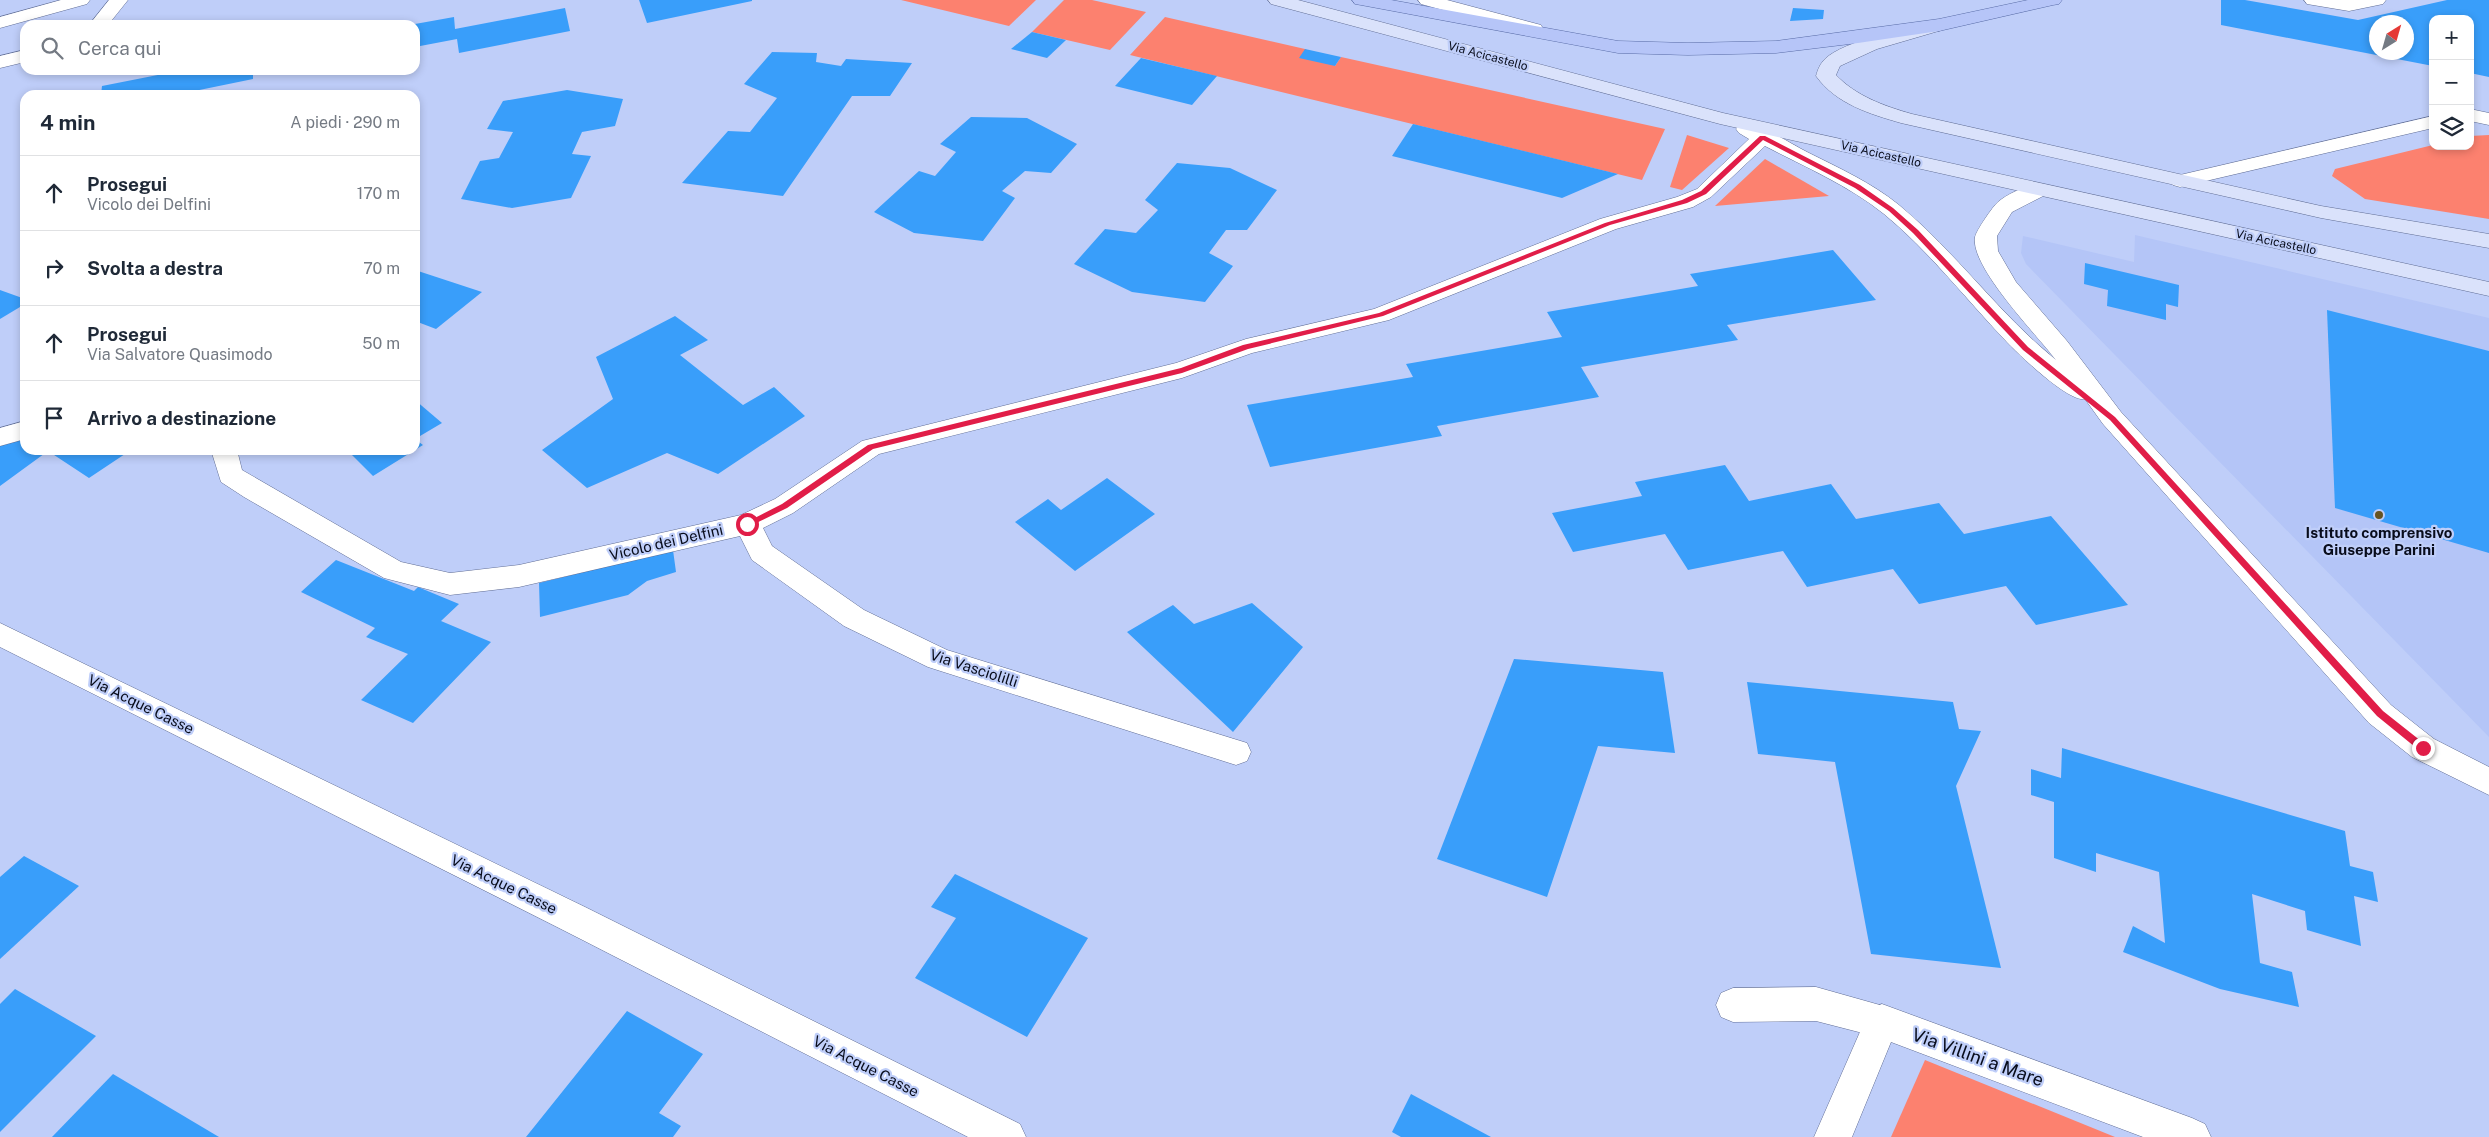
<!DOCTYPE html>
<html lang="it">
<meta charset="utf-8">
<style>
:root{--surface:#fff;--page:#f2f2f3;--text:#1f2937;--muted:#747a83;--line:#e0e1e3}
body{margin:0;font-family:"Public Sans",sans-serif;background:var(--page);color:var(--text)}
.controls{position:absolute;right:15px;top:15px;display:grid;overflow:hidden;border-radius:10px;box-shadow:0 2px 8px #0003}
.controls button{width:45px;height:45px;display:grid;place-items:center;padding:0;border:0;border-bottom:1px solid var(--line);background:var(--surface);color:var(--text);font:25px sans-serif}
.compass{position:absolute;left:2369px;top:15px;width:45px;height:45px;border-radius:50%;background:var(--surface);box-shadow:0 2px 8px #0003;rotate:37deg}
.stop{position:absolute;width:15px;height:15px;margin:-11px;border:4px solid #e11d48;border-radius:50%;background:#fff}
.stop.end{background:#e11d48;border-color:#fff;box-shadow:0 1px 5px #0008}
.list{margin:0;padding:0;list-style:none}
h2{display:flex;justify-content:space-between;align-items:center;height:65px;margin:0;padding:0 20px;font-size:21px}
h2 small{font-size:16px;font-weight:400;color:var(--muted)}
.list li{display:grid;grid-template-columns:32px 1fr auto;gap:15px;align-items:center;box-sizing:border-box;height:75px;padding:0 20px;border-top:1px solid var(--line)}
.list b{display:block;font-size:19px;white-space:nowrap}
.list p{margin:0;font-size:16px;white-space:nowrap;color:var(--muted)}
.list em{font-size:16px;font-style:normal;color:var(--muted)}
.icon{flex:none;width:28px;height:28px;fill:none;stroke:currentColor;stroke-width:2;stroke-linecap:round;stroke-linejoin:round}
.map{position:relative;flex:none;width:2489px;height:1137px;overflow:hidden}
.search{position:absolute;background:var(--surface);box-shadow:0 2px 8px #0003;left:20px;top:20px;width:400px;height:55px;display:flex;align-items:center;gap:12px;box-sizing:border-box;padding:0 18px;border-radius:15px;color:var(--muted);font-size:19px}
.panel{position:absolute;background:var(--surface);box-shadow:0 2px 8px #0003;left:20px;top:90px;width:400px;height:365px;border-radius:15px}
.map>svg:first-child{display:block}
</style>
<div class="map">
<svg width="2489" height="1137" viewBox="0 0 2489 1137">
<rect width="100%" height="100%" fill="#bfcef9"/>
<polygon fill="#b4c5f7" points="2135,235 2489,318 2489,737 2026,264 2021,253 2023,236 2134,262"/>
<g fill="#fc816f">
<polygon points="901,0 1036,0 1009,26"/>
<polygon points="1064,0 1092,0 1146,12 1110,50 1032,32"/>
<polygon points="1165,17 1305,49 1335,66 1341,57 1665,129 1642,180 1130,55"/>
<polygon points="1687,135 1729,148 1682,190 1670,187"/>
<polygon points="2489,135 2489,219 2365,199 2332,176 2335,169 2433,145 2470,146 2470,136"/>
<polygon points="1765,159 1829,196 1715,206"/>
<polygon points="1925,1060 2115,1137 1891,1137"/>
</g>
<g fill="#399efa" fill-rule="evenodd">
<polygon points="639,0 752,0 752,1 647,23"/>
<path d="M2221 0H2245L2358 20 2447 0H2489V77L2470 73V19H2433V66L2221 25ZM2376 22H2406V52H2376Z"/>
<polygon points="565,8 570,31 459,53 457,39 415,47 415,24 454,17 455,29"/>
<polygon points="1793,8 1824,10 1823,19 1790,21"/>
<polygon points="234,20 234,25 215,25 215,24"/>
<polygon points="1032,32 1066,40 1047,58 1011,49"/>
<polygon points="1305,49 1341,57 1335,66 1299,58"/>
<polygon points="772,52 817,53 816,62 841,66 846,59 912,63 890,96 852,96 783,196 682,183 728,131 750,132 777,98 744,84"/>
<polygon points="1141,58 1217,76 1192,105 1115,86"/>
<polygon points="183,70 253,70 253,79 175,95 101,95 102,86"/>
<polygon points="567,90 623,99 615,126 582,132 572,154 591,156 571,198 512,208 461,199 480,161 499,158 513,132 487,129 503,101"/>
<polygon points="971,117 1027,118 1077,144 1051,173 1025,171 1002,191 1015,198 983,241 914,233 874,212 919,171 935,176 956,152 940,144"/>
<polygon points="1413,124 1618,174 1562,198 1392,156"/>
<polygon points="1177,163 1230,168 1277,190 1247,230 1226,230 1209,253 1233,266 1205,302 1132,292 1074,264 1105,229 1136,233 1158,210 1145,200"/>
<polygon points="1833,250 1876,300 1727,325 1738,340 1581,367 1599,397 1437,426 1442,436 1270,467 1247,405 1413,377 1406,364 1562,337 1547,312 1698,286 1690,274"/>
<polygon points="2085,263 2179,285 2178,307 2166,304 2166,320 2107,306 2108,290 2084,284"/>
<polygon points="415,270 482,292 436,329 415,321"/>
<polygon points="0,290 25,299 25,304 0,319"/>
<polygon points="2327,310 2489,351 2489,553 2335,508"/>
<polygon points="675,316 708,340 680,355 743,405 774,387 805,416 718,474 667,453 587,488 542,450 613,399 596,357"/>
<polygon points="415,400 442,423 415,439"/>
<polygon points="25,437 25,450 131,450 89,478 48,451 0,486 0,445"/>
<polygon points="415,439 423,445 373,476 347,450 415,450"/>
<polygon points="1725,465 1749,501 1831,484 1856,519 1939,503 1964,534 2051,516 2128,605 2036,625 2006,586 1919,604 1893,569 1807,587 1783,551 1688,570 1665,534 1573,552 1552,513 1642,496 1635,482"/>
<polygon points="1107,478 1155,514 1075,571 1015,522 1048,499 1061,510"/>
<polygon points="673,550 676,572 647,581 628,595 540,617 539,583"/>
<polygon points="336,560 414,591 418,587 459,604 441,621 491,642 413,723 361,700 408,654 366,637 375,628 301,592"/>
<polygon points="1252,603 1303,647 1233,732 1127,632 1173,605 1194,624"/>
<polygon points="1514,659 1663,672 1675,753 1598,746 1547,897 1437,859"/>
<polygon points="1747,682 1953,702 1959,729 1981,731 1956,786 2001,968 1871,954 1835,762 1758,754"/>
<polygon points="2062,748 2345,831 2350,866 2373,872 2378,902 2354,896 2361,946 2307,930 2305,911 2252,894 2260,963 2292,972 2299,1007 2220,989 2123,952 2133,926 2165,943 2159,872 2096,853 2096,872 2054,858 2054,802 2031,795 2031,769 2061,778"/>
<polygon points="24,856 79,886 0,959 0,877"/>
<polygon points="955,874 1088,938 1027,1037 915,978 956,918 931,907"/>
<polygon points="15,989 96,1036 0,1132 0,1004"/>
<polygon points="627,1011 703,1054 659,1113 681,1126 673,1137 526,1137"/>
<polygon points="113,1074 219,1137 52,1137"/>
<polygon points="1411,1094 1491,1137 1401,1137 1392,1132"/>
</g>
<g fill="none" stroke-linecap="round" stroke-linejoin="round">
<g stroke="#606d94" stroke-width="1">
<g id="lane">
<polygon points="109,0 128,0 108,25 89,25"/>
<polygon points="25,50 25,62 0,68 0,56"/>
<polygon points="2470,109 2489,113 2489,125 2470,121"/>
<polygon points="2433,116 2433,128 2180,187 2173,185 2170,181 2173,177 2180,175"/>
<polygon points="1816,987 1894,1009 1900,1021 1894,1033 1882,1038 1816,1021 1733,1022 1721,1017 1716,1005 1721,993 1733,988"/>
</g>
</g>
<g stroke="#606d94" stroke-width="1">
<g id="street">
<polygon points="61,0 90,0 87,4 0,28 0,17"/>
<polygon points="1418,0 1447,0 1541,25 1543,29 1541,33 1534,35 1421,4"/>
<polygon points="2304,0 2386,0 2383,4 2349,11 2307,4"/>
<path d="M1746 123C1767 128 1788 142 1807 152 1839 168 1872 183 1899 205 1956 252 1999 314 2056 360 2037 335 1970 267 1975 237 1976 231 1993 206 1998 202 2010 192 2033 182 2047 186L2051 190 2047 194 2012 212 1997 236 1998 251 2016 282 2067 341 2121 412 2391 705 2434 739 2489 767V795L2412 757 2369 723 2103 424 2085 399C2069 403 2017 353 2005 340 1966 299 1927 249 1884 214 1848 185 1805 167 1765 146L1711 197 1693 207 1616 229 1389 320 1252 353 1182 378 879 454 793 513 763 528 772 546 864 610 947 650 1247 743 1251 752 1247 761 1236 765 928 667 844 626 752 560 740 536 519 587 450 595 384 578 244 497 221 482 211 450H237L242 470 401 562 450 573 519 565 741 515 775 499 862 441 1176 363 1246 339 1374 309 1600 219 1677 197 1697 189 1749 139 1739 133 1736 129 1739 125Z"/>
<polygon points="25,421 25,439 0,446 0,428"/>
<polygon points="0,623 585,907 1020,1124 1026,1137 968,1137 561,929 0,647"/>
<polygon points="1882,1004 2192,1118 2205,1124 2211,1137 2143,1137 1891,1042 1852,1137 1814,1137 1870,1009"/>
</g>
</g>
<g stroke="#606d94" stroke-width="1">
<g id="secondary">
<polygon points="1268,0 1298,0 1723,113 2489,282 2489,296 1720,124 1271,4"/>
<path d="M1936 20 1942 22 1945 26 1942 30 1877 49 1840 66 1836 75C1856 96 1884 106 1912 114L2321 206 2489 234V248L2321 218 1901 123C1870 114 1836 104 1816 76 1818 69 1820 64 1825 59 1843 41 1910 27 1936 20Z"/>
</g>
</g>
<g stroke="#596ca7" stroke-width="1">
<polygon id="primary" points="1352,0 1391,0 1618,41 1688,43 1776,41 1939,19 2028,0 2062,0 2059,4 2053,5 1939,31 1858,43 1776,53 1688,55 1618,53 1361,5 1355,4"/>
</g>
<use href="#lane" fill="#fff" fill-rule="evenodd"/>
<use href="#street" fill="#fff" fill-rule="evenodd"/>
<use href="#secondary" fill="#dae2fb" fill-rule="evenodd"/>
<use href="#primary" fill="#b6c5f8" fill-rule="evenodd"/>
</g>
<polygon fill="#e11d48" points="1760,136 1765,136 1860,185 1893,208 1918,230 2028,347 2115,417 2383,711 2426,745 2426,751 2420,751 2377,716 2110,420 2023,350 1913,233 1889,211 1855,188 1763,140 1706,194 1687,203 1610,225 1383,316 1248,349 1182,373 873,449 787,508 750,526 743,524 782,504 868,445 1181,368 1243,345 1379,313 1605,223 1682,200 1701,191"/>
<circle fill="#655321" stroke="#bfcef9" stroke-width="2" cx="2379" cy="515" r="5"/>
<g text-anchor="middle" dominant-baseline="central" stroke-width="4.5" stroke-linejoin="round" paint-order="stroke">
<g font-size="12" fill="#080c1b" stroke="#bfcef9">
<text transform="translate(1488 56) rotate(15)">Via Acicastello</text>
<text transform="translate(1881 154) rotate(13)">Via Acicastello</text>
<text transform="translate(2276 242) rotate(12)">Via Acicastello</text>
</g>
<g font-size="15" font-weight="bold" fill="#080c1b" stroke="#bfcef9">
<text x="2379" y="532">Istituto comprensivo<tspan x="2379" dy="17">Giuseppe Parini</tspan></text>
</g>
<g font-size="15" fill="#080c1b" stroke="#bfcef9">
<text transform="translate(666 542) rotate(-13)">Vicolo dei Delfini</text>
<text transform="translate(974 668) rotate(18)">Via Vasciolilli</text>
<text transform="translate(141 704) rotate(26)">Via Acque Casse</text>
<text transform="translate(504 884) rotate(26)">Via Acque Casse</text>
<text transform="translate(866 1066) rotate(27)">Via Acque Casse</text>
</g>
<g font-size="18" fill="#080c1b" stroke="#bfcef9">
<text transform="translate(1978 1057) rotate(20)">Via Villini a Mare</text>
</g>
</g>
</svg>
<div class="controls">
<button>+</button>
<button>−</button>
<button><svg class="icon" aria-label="layers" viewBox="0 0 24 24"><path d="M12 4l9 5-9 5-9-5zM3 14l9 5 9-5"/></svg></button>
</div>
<svg class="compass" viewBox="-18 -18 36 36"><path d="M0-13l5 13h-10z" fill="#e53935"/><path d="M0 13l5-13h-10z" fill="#747a83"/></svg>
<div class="stop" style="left:747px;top:524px"></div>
<div class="stop end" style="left:2423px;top:748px"></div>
<div class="search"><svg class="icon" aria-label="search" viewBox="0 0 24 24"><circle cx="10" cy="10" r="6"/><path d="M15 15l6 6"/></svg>Cerca qui</div>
<section class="panel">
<h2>4 min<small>A piedi · 290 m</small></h2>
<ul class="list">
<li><svg class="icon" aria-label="ahead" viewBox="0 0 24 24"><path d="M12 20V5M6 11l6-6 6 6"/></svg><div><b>Prosegui</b><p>Vicolo dei Delfini</p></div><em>170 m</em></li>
<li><svg class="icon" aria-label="right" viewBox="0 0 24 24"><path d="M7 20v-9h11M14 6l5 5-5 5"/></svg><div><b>Svolta a destra</b></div><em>70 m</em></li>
<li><svg class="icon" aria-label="ahead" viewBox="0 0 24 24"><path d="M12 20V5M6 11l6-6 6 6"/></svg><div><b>Prosegui</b><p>Via Salvatore Quasimodo</p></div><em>50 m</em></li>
<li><svg class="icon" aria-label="arrive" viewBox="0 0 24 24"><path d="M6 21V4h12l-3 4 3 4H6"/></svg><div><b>Arrivo a destinazione</b></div></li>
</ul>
</section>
</div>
